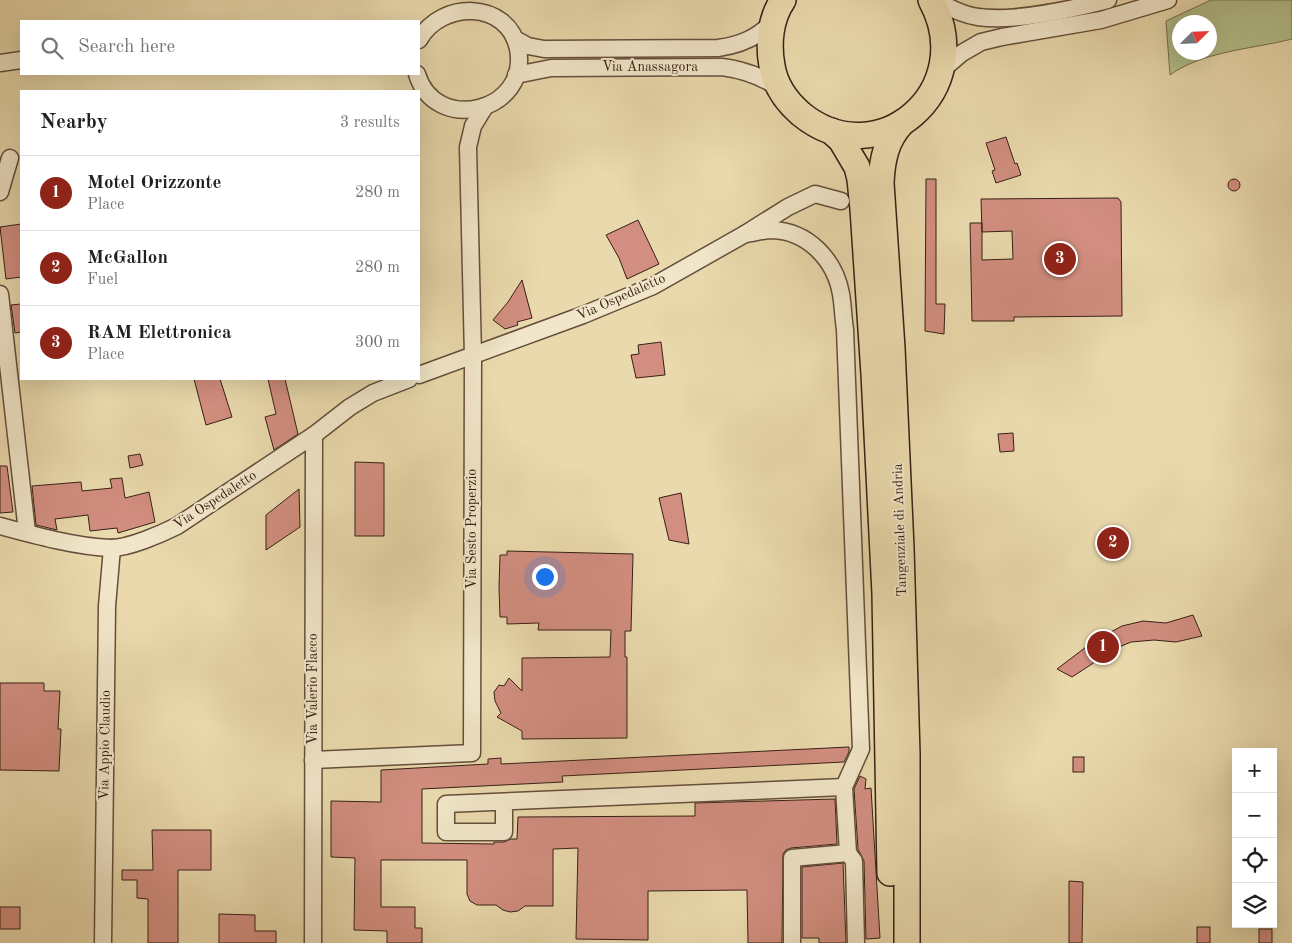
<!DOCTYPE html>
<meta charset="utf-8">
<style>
:root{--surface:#fff;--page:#f6f6f6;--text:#202124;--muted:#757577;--line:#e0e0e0;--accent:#8f2418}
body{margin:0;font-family:"Old Standard TT",serif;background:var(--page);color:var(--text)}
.controls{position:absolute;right:15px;bottom:15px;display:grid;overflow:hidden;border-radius:0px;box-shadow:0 5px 20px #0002}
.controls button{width:45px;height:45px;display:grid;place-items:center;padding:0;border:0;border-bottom:1px solid var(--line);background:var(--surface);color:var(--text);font:25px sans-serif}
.compass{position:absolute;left:1172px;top:15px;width:45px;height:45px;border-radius:50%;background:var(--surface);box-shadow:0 5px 20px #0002;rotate:66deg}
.you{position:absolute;left:544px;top:576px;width:18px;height:18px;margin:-12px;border:4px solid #fff;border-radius:50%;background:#1a73e8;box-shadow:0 0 0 8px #1a73e833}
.badge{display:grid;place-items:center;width:32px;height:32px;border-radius:50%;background:var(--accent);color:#fff;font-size:16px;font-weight:700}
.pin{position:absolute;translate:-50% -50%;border:2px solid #fff;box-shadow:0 1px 5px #0006}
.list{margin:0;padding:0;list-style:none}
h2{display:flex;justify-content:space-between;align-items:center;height:65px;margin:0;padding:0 20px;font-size:21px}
h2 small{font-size:16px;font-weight:400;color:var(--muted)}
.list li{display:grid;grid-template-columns:32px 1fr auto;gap:15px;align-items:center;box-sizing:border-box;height:75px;padding:0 20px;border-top:1px solid var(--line)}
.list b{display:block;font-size:19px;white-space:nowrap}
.list p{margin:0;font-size:16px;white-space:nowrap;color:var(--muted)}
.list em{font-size:16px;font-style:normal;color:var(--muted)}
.icon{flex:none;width:28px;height:28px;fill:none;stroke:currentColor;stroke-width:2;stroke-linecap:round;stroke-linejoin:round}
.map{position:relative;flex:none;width:1292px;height:943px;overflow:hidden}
.search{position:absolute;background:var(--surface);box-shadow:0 5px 20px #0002;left:20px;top:20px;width:400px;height:55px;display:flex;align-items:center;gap:12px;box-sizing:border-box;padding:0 18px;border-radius:0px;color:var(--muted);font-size:19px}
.panel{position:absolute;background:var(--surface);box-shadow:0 5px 20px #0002;left:20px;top:90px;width:400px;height:290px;border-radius:0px}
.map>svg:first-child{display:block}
</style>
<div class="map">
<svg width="1292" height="943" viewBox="0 0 1292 943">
<rect width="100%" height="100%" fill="#e9d9ac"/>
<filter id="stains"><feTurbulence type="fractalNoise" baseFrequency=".004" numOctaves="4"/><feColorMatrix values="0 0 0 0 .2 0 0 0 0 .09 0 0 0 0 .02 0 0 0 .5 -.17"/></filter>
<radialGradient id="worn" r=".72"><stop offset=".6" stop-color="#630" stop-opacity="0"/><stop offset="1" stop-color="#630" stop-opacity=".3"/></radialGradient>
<path fill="#b4c08c" stroke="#767050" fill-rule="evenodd" d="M1211 0H1292V39C1253 49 1203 51 1170 75L1166 21ZM1180 22H1210V52H1180Z"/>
<g fill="#d28e80" stroke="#372015">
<polygon points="1006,137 1015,164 1017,163 1021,175 996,183 992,171 995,170 986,143"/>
<polygon points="926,179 936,179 936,304 945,304 944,334 925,331"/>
<circle cx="1234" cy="185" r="6"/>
<polygon points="1118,198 1121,202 1122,316 1014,317 1014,321 972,321 970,223 982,223 982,260 1013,259 1012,231 982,232 981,199"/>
<polygon points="638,220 659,264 627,279 619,258 606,235"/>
<polygon points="21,224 21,277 6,279 0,227"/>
<polygon points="522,280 532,318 517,322 518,325 505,329 493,320 508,302"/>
<polygon points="21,304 21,332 15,333 11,305"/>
<polygon points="661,342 665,375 636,378 631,355 639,354 638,345"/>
<polygon points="194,379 220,379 232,417 206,425"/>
<polygon points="268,379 285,379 298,434 274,450 265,417 276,414"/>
<polygon points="1013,433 1014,451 1000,452 998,434"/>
<polygon points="140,454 143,465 130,468 128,456"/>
<polygon points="355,462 384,463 384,536 355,536"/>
<polygon points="0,466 7,466 13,512 0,513"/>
<polygon points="122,478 125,498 149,492 155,522 118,533 117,528 90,531 88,515 55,519 57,530 36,525 32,486 81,482 82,491 112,488 110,479"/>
<polygon points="299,489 300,527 266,550 266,515"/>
<polygon points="681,493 689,544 669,540 659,498"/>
<polygon points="507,551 633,554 631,631 625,631 625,657 627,657 627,738 522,739 522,731 497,717 501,713 495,701 494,692 499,685 504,686 509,678 522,691 522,658 610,657 611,630 538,630 539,623 507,624 507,617 500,617 499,587 500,555 507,555"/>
<polygon points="1193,615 1202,636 1176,642 1154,640 1131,642 1105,653 1092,664 1072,677 1057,669 1094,641 1122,626 1143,621 1166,623"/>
<polygon points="0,683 44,683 44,691 60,691 58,729 61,729 59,771 0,770"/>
<polygon points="849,747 849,752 844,762 562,776 563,782 422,789 422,843 494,844 494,842 504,842 511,839 517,839 518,817 695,816 695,803 835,799 837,844 791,848 786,850 783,854 782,943 748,943 747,890 648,891 648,940 576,939 578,848 553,849 553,906 525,906 518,911 510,912 503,910 496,905 477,905 470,901 467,894 467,860 381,860 381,907 415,907 415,928 422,928 422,943 387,943 387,931 354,930 355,858 331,857 331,801 381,802 381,770 488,764 488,759 501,758 501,764"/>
<rect x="1073" y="757" width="11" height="15"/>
<polygon points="860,776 866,779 865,789 871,788 880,938 866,939 864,861 858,849 854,789"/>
<polygon points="152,830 211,830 211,870 178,870 178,943 148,943 148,899 137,898 137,880 122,880 122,870 153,870"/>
<polygon points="843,863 846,943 819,943 819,938 802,938 802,867"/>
<polygon points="1069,881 1083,882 1082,943 1069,943"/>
<rect x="0" y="907" width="20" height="22"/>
<polygon points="219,914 255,915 255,931 276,931 276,943 219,943"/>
<rect x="1197" y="927" width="13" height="16"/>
<rect x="1259" y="929" width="13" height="14"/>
</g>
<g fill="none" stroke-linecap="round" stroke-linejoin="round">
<g stroke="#644e3b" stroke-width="19">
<g id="minor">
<path d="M936 0C949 8 963 15 978 17 1013 22 1073 9 1108 0"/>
<path d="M515 39 528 46 544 49 718 48C740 45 758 38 773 21"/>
<polyline points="0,63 21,60"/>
<polyline points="942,70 962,53 981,42 1002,37 1101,20 1168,0"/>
<path d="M417 74C435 135 530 112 518 49 508 0 441 0 419 40"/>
<path d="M516 75 551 68 722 67C744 70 762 76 780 89"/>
<polyline points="0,192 10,158"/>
<path d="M745 234C754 233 763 230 772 230 808 231 835 260 841 294 843 305 843 317 845 329L861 749 844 787 848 853 854 861 856 943"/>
<polyline points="0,294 27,532"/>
<polyline points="419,375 583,315 653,286 745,234 788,207 815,194 841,201"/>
<path d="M0 526C33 535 77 547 111 548 129 548 161 534 177 526L314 435 350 407 373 393 409 379"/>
<polyline points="313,760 472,753 473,356 468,147 473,126 484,108"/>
<polyline points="504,802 504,832 446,832 446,804 844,787"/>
<polyline points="103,943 107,606 112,548"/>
<polyline points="313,943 314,435"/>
<polyline points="792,943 792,858 848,853"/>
</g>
</g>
<g stroke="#372015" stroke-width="28">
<g id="primary">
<path d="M783 0C770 19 768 44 772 66 775 85 787 102 801 114 878 177 980 90 931 0"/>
<path d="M902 123C886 140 882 160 881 183L892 348 901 548 907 754V943"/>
<polyline points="831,131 841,140 857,167 860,179 863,209 874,374 885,594 890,873"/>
</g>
</g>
<use href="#minor" stroke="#f1e6c9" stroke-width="16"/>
<use href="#primary" stroke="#e9d9ac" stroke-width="25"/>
</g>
<g text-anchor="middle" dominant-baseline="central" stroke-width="4" stroke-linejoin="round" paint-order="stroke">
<g font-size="14" fill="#372015" stroke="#f1e6c9">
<text x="650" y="67">Via Anassagora</text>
<text transform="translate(621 297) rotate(-24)">Via Ospedaletto</text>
<text transform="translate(215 500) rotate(-33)">Via Ospedaletto</text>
<text transform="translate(472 529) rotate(-90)">Via Sesto Properzio</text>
<text transform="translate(900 530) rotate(-92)">Tangenziale di Andria</text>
<text transform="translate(313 689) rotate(-90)">Via Valerio Flacco</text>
<text transform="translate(105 745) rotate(-89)">Via Appio Claudio</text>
</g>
</g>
<rect width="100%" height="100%" filter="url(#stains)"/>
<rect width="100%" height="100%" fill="url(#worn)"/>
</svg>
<div class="controls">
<button>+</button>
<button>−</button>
<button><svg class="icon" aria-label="locate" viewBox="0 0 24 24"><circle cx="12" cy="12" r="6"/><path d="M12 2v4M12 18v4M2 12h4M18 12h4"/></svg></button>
<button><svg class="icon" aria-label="layers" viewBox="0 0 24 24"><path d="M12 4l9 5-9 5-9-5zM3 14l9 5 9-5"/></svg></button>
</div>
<svg class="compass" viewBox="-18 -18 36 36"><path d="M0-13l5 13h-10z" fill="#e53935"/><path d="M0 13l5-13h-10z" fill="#757577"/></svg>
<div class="you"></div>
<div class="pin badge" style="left:1103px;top:647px">1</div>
<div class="pin badge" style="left:1113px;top:543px">2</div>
<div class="pin badge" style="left:1060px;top:259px">3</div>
<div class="search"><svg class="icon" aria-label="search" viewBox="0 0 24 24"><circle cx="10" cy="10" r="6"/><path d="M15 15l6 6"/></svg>Search here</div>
<section class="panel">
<h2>Nearby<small>3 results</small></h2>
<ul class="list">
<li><span class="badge">1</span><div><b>Motel Orizzonte</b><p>Place</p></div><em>280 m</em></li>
<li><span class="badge">2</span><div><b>McGallon</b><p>Fuel</p></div><em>280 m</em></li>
<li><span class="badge">3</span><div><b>RAM Elettronica</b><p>Place</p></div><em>300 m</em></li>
</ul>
</section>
</div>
